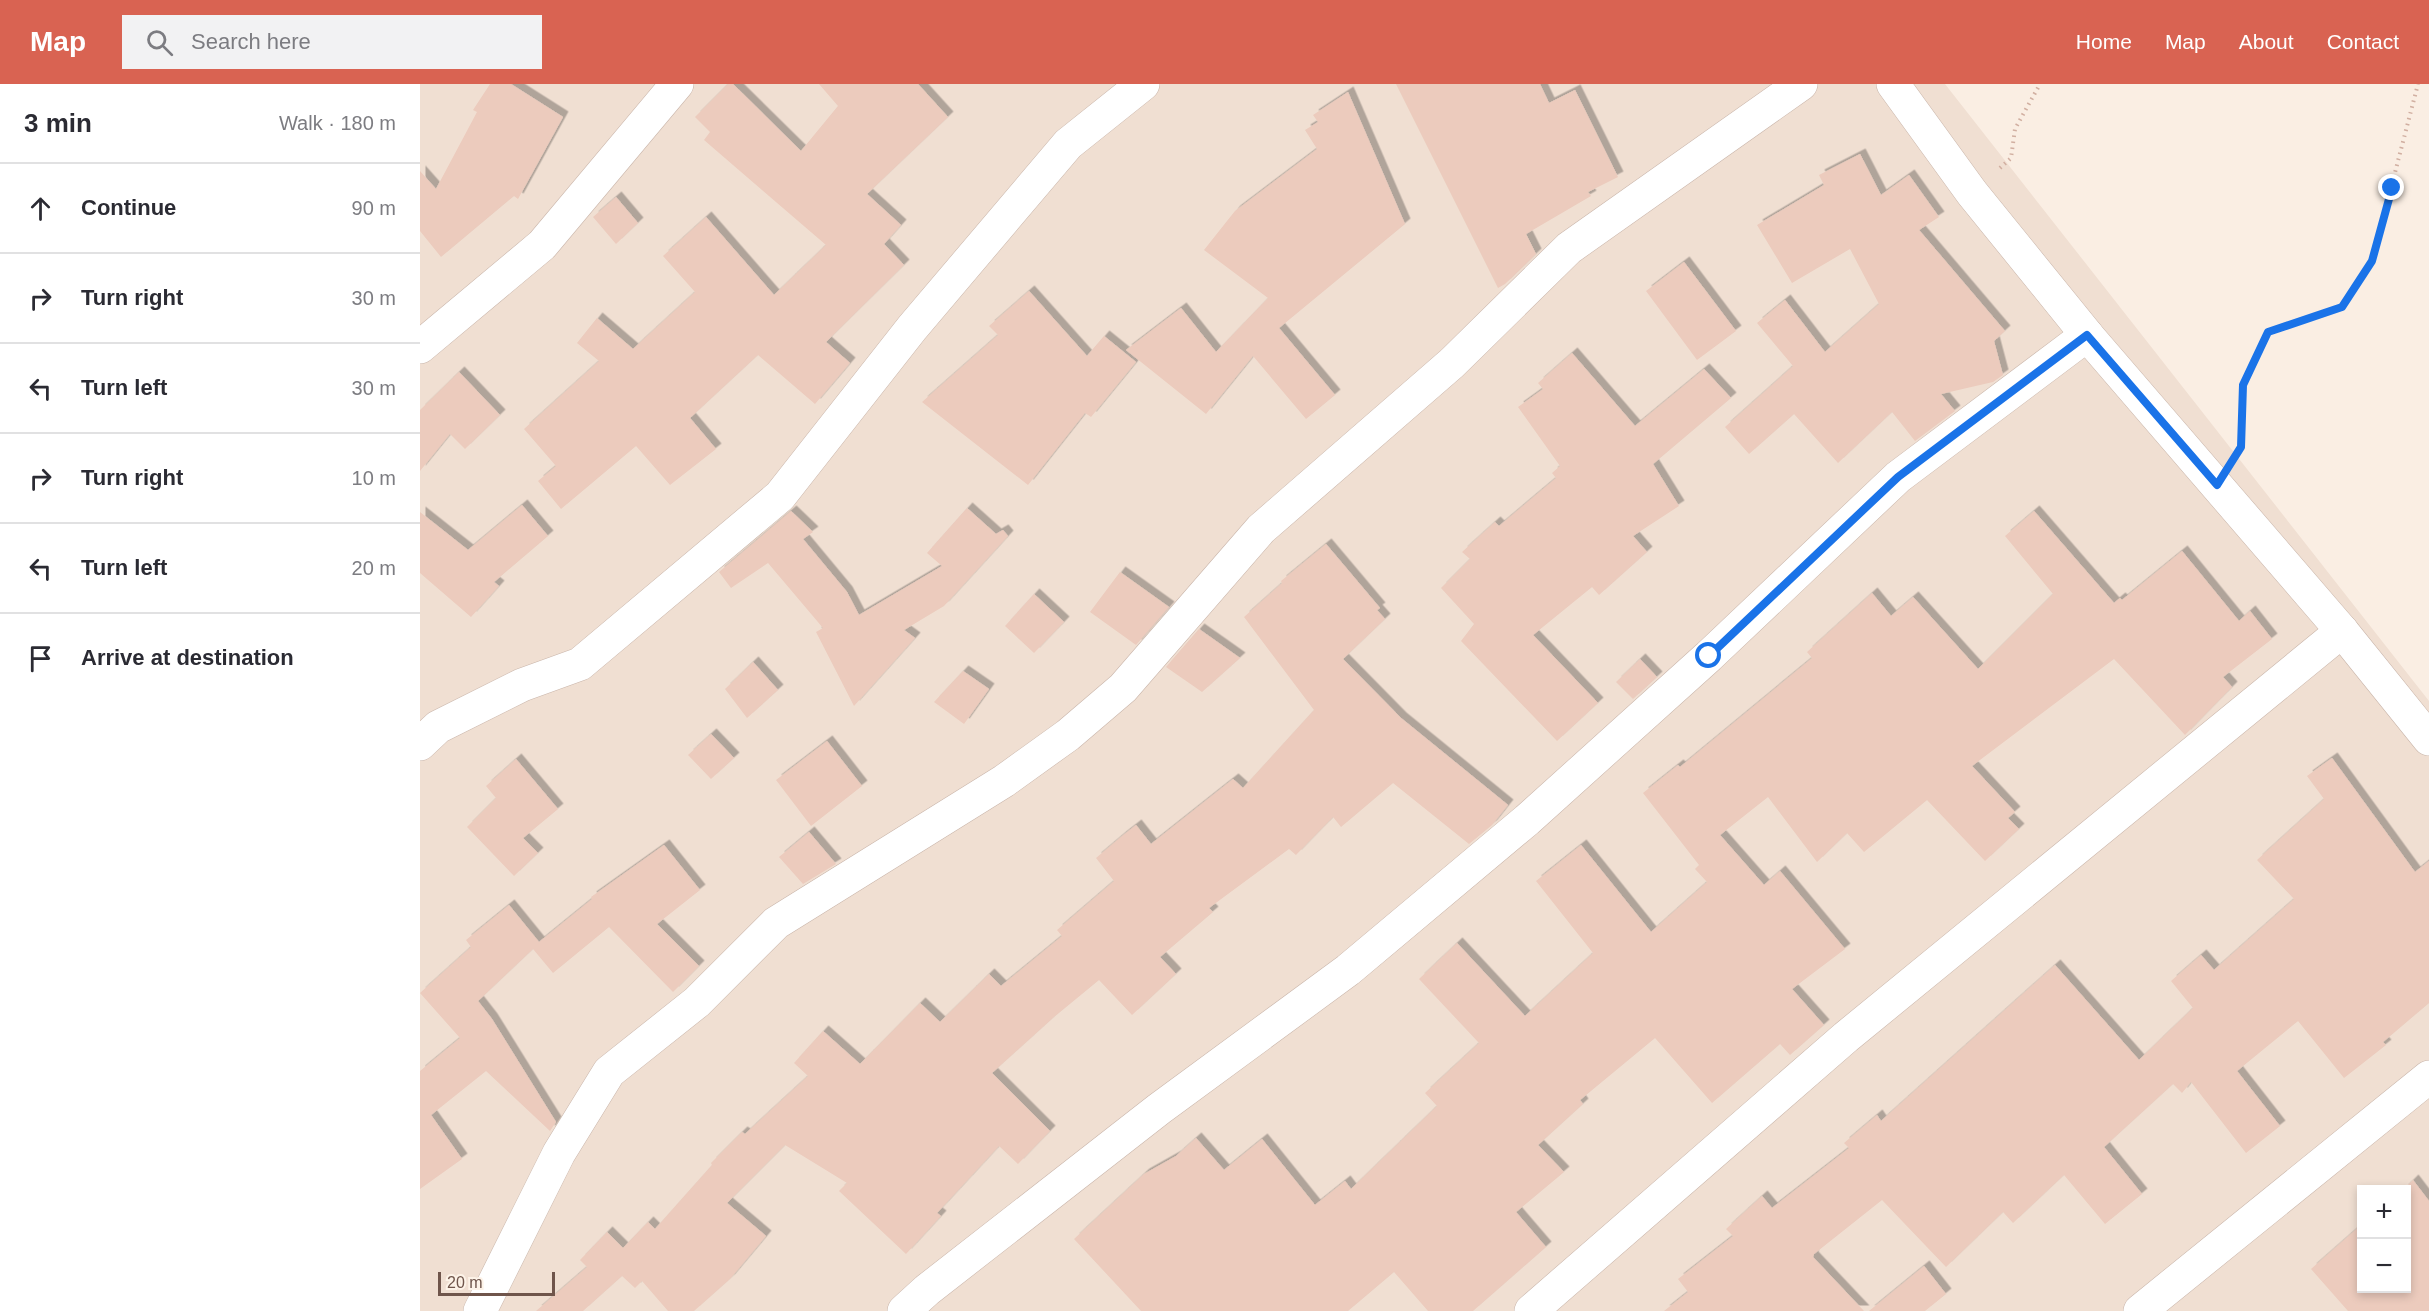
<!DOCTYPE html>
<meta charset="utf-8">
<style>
:root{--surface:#fff;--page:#f2f2f3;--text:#2b2b33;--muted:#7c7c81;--line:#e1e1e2;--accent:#d96352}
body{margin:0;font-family:Helvetica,sans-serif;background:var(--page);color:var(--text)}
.controls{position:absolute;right:18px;bottom:18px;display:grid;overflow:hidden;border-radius:0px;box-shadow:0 3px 9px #0003}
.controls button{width:54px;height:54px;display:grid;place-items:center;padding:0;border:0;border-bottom:2px solid var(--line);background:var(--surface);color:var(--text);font:30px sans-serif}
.scale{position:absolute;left:18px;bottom:15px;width:117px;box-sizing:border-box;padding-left:6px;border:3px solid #6f554b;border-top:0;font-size:16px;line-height:21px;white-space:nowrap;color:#6f554b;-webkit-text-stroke:4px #fdf3e8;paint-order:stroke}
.stop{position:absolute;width:18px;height:18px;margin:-14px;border:4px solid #1a73e8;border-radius:50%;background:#fff}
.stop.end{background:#1a73e8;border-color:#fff;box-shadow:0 2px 6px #0008}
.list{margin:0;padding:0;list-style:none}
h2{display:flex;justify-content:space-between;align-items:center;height:78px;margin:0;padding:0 24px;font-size:26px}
h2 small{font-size:20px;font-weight:400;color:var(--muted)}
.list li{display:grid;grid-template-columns:39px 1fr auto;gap:18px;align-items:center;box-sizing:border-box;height:90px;padding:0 24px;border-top:2px solid var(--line)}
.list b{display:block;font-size:22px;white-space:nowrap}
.list em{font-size:20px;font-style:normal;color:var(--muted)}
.icon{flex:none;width:33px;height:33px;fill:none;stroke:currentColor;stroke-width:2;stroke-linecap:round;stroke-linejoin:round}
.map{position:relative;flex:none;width:2009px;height:1227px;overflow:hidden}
header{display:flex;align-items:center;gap:36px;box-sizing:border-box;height:84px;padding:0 30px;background:var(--accent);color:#fff}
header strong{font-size:28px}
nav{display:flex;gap:33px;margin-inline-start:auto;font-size:21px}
.search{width:420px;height:54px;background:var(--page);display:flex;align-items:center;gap:15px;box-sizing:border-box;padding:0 21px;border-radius:0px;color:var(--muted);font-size:22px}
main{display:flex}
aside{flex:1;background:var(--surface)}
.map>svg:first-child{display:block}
</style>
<header>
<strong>Map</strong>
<div class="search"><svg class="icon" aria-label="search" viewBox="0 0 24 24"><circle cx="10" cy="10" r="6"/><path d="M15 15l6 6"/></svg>Search here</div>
<nav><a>Home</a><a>Map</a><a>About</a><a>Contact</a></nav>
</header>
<main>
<aside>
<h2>3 min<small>Walk · 180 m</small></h2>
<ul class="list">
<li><svg class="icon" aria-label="ahead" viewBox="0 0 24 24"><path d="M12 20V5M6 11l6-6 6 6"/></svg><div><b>Continue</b></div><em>90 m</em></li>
<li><svg class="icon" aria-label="right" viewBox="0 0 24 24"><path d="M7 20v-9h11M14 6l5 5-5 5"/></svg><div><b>Turn right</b></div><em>30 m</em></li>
<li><svg class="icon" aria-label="left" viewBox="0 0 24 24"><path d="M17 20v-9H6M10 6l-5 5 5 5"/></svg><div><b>Turn left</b></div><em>30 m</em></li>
<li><svg class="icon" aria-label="right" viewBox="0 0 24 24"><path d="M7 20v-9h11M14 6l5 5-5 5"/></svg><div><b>Turn right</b></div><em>10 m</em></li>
<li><svg class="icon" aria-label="left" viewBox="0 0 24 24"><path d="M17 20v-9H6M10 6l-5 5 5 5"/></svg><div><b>Turn left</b></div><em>20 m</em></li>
<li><svg class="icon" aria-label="arrive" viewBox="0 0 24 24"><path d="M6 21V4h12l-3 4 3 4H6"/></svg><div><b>Arrive at destination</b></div></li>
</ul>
</aside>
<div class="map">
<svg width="2009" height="1227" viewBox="0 0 2009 1227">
<defs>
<filter id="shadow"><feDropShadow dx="5.5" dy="-5.5" stdDeviation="0" flood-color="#0004"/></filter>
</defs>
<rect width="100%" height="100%" fill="#faeee3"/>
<path fill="#f0dfd2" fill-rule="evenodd" d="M0 0H1525L2009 617V1227H0ZM1942 1106H1986V1204H1942Z"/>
<g fill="#eccbbd" filter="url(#shadow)">
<polygon points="70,0 91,0 143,33 98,115 94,112 21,173 0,147 0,87 16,105 57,28 53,26"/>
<polygon points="308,0 313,0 381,67 418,22 399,0 498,0 528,33 447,110 481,141 464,160 484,181 406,258 430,279 395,320 338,271 270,334 296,365 250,401 216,362 141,425 118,397 136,382 104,345 179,277 157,259 177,234 213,265 275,208 243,172 286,133 354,211 406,161 284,56 290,48 275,33"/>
<polygon points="976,0 1120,0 1129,19 1155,6 1198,93 1168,108 1171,112 1106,150 1116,170 1085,200 1078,204"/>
<polygon points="928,8 985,140 859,244 915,311 886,335 833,272 786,330 706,266 761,224 796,268 848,214 784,166 815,127 897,65 885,46 898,38 893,31"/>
<polygon points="1440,70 1461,111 1489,91 1519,133 1499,146 1585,247 1574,257 1583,291 1573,298 1521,310 1535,327 1495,357 1472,328 1418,379 1374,330 1329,370 1305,343 1373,282 1337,239 1365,216 1405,268 1459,220 1430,165 1372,199 1337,141 1404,101 1399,91"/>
<polygon points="196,113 218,139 196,160 173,133"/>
<polygon points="1264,178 1316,247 1277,276 1226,207"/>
<polygon points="609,207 667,272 684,252 716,278 671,333 665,329 608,401 502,318 578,251 569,242"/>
<polygon points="1152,269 1215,342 1284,285 1311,314 1233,380 1259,422 1213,452 1227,468 1179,511 1172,503 1113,551 1178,619 1137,657 1041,557 1054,540 1021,504 1050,475 1042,468 1075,438 1079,442 1136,394 1132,389 1140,382 1098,323 1123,305 1118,299"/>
<polygon points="39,288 80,331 45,365 30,350 0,387 0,326"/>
<polygon points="102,421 128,452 74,498 79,502 51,533 0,489 0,428 48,466"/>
<polygon points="547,424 576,450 583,446 588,452 524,522 484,546 495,554 434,622 396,548 403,544 348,479 311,504 299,488 371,427 393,448 383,455 427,508 439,531 522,482 507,469"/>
<polygon points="1614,427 1694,519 1700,514 1702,516 1762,467 1819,537 1830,527 1852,555 1803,593 1812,603 1765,651 1694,575 1552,682 1595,728 1588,734 1599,745 1565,777 1507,716 1444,768 1427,749 1397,778 1348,713 1300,751 1344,801 1360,787 1425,865 1372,905 1404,941 1370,971 1360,960 1292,1019 1235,954 1160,1016 1163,1020 1118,1061 1144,1088 1096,1128 1126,1163 1053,1227 1008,1227 974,1188 928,1227 721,1227 654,1155 724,1090 756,1072 776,1054 804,1086 842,1055 895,1121 925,1097 931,1105 1017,1022 1005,1009 1059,959 999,895 1037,859 1105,932 1173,869 1116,797 1161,761 1231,848 1287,798 1275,785 1279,781 1223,709 1258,681 1260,683 1392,574 1387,568 1452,509 1471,532 1493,513 1558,585 1633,510 1585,452"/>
<polygon points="906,460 960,524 957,526 965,535 923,575 981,634 1088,721 1072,741 1049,760 973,699 921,743 913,733 876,771 869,765 789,824 793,828 740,873 756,890 712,931 679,896 634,933 572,989 630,1047 598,1080 579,1062 517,1129 521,1132 486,1170 419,1107 427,1099 365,1061 307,1119 346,1152 310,1195 274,1227 248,1227 222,1197 215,1204 202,1192 163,1227 116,1227 167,1183 160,1176 187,1148 203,1164 228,1138 235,1145 292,1081 291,1079 322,1048 325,1050 388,992 374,979 403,947 440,980 500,919 520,938 569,890 581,902 642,852 637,846 694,797 676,774 702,752 716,741 731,760 813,695 823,704 894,626 824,533 862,499 861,497"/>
<polygon points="700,488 749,523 716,561 670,528"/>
<polygon points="614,510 644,538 614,569 585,542"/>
<polygon points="779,545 820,574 782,608 746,583"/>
<polygon points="1220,575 1237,593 1213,615 1196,598"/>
<polygon points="333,578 358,606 327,634 305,605"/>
<polygon points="543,587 569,605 544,640 514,618"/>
<polygon points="291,650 314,674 291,695 268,671"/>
<polygon points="407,657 442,702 391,742 356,696"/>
<polygon points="1912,674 1995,788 2009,777 2009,919 1963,958 1966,961 1924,994 1878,937 1817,987 1860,1042 1826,1069 1771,998 1762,1009 1753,1000 1684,1063 1722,1110 1685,1140 1644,1091 1593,1139 1583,1128 1526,1183 1462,1116 1394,1170 1393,1173 1444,1227 1244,1227 1268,1208 1258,1195 1313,1152 1306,1145 1342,1112 1352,1124 1429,1064 1424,1059 1457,1031 1461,1037 1635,881 1719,976 1773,924 1751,897 1781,871 1794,886 1874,815 1837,776 1904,715 1887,692"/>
<polygon points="96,675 138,725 103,754 118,769 94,792 47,743 76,714 66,702"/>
<polygon points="389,748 416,780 383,800 359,773"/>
<polygon points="244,761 280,806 237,840 279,882 253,908 189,843 133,889 113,865 58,917 72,935 136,1038 130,1047 66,987 11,1031 42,1075 0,1105 0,987 40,954 0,909 51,863 46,856 89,821 119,858 172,815 171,813"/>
<polygon points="1993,1096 2009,1117 2009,1227 1928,1227 1891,1185 1941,1141 1941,1204 1986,1204 1986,1106 1983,1106"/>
<polygon points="1504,1182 1526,1210 1505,1227 1449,1227"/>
</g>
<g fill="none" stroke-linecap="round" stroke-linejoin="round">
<g stroke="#c9b5aa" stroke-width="34">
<g id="street">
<polyline points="1473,0 1552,109 1667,251 1922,547 2009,655"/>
<polyline points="0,263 122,161 257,0"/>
<polyline points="0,660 18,643 102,601 160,580 360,412 492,244 648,60 723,0"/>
<polyline points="60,1227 139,1069 189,988 277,918 356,839 584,697 648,651 703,604 841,445 1032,279 1149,164 1381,0"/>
<polyline points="484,1227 507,1206 739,1025 928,886 1107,736 1289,572 1478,393 1667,251"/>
<polyline points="1111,1227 1426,953 1922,547"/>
<polyline points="1720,1227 2009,993"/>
</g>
</g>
<g stroke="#d1afa1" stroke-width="4" stroke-dasharray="1.5 4.5" stroke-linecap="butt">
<polyline points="1580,84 1591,74 1595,45 1620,0"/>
<polyline points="1817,370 1821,363 1823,301 1848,248 1922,223 1952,177 1998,0"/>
</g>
<use href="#street" stroke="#fff" stroke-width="33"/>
</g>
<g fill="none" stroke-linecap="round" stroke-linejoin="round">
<polyline stroke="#1a73e8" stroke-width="8" points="1289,572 1478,393 1667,251 1797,401 1821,363 1823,301 1848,248 1922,223 1952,177 1972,104"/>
</g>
</svg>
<div class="controls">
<button>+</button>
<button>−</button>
</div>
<div class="scale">20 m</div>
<div class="stop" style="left:1289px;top:572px"></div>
<div class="stop end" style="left:1972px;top:104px"></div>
</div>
</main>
